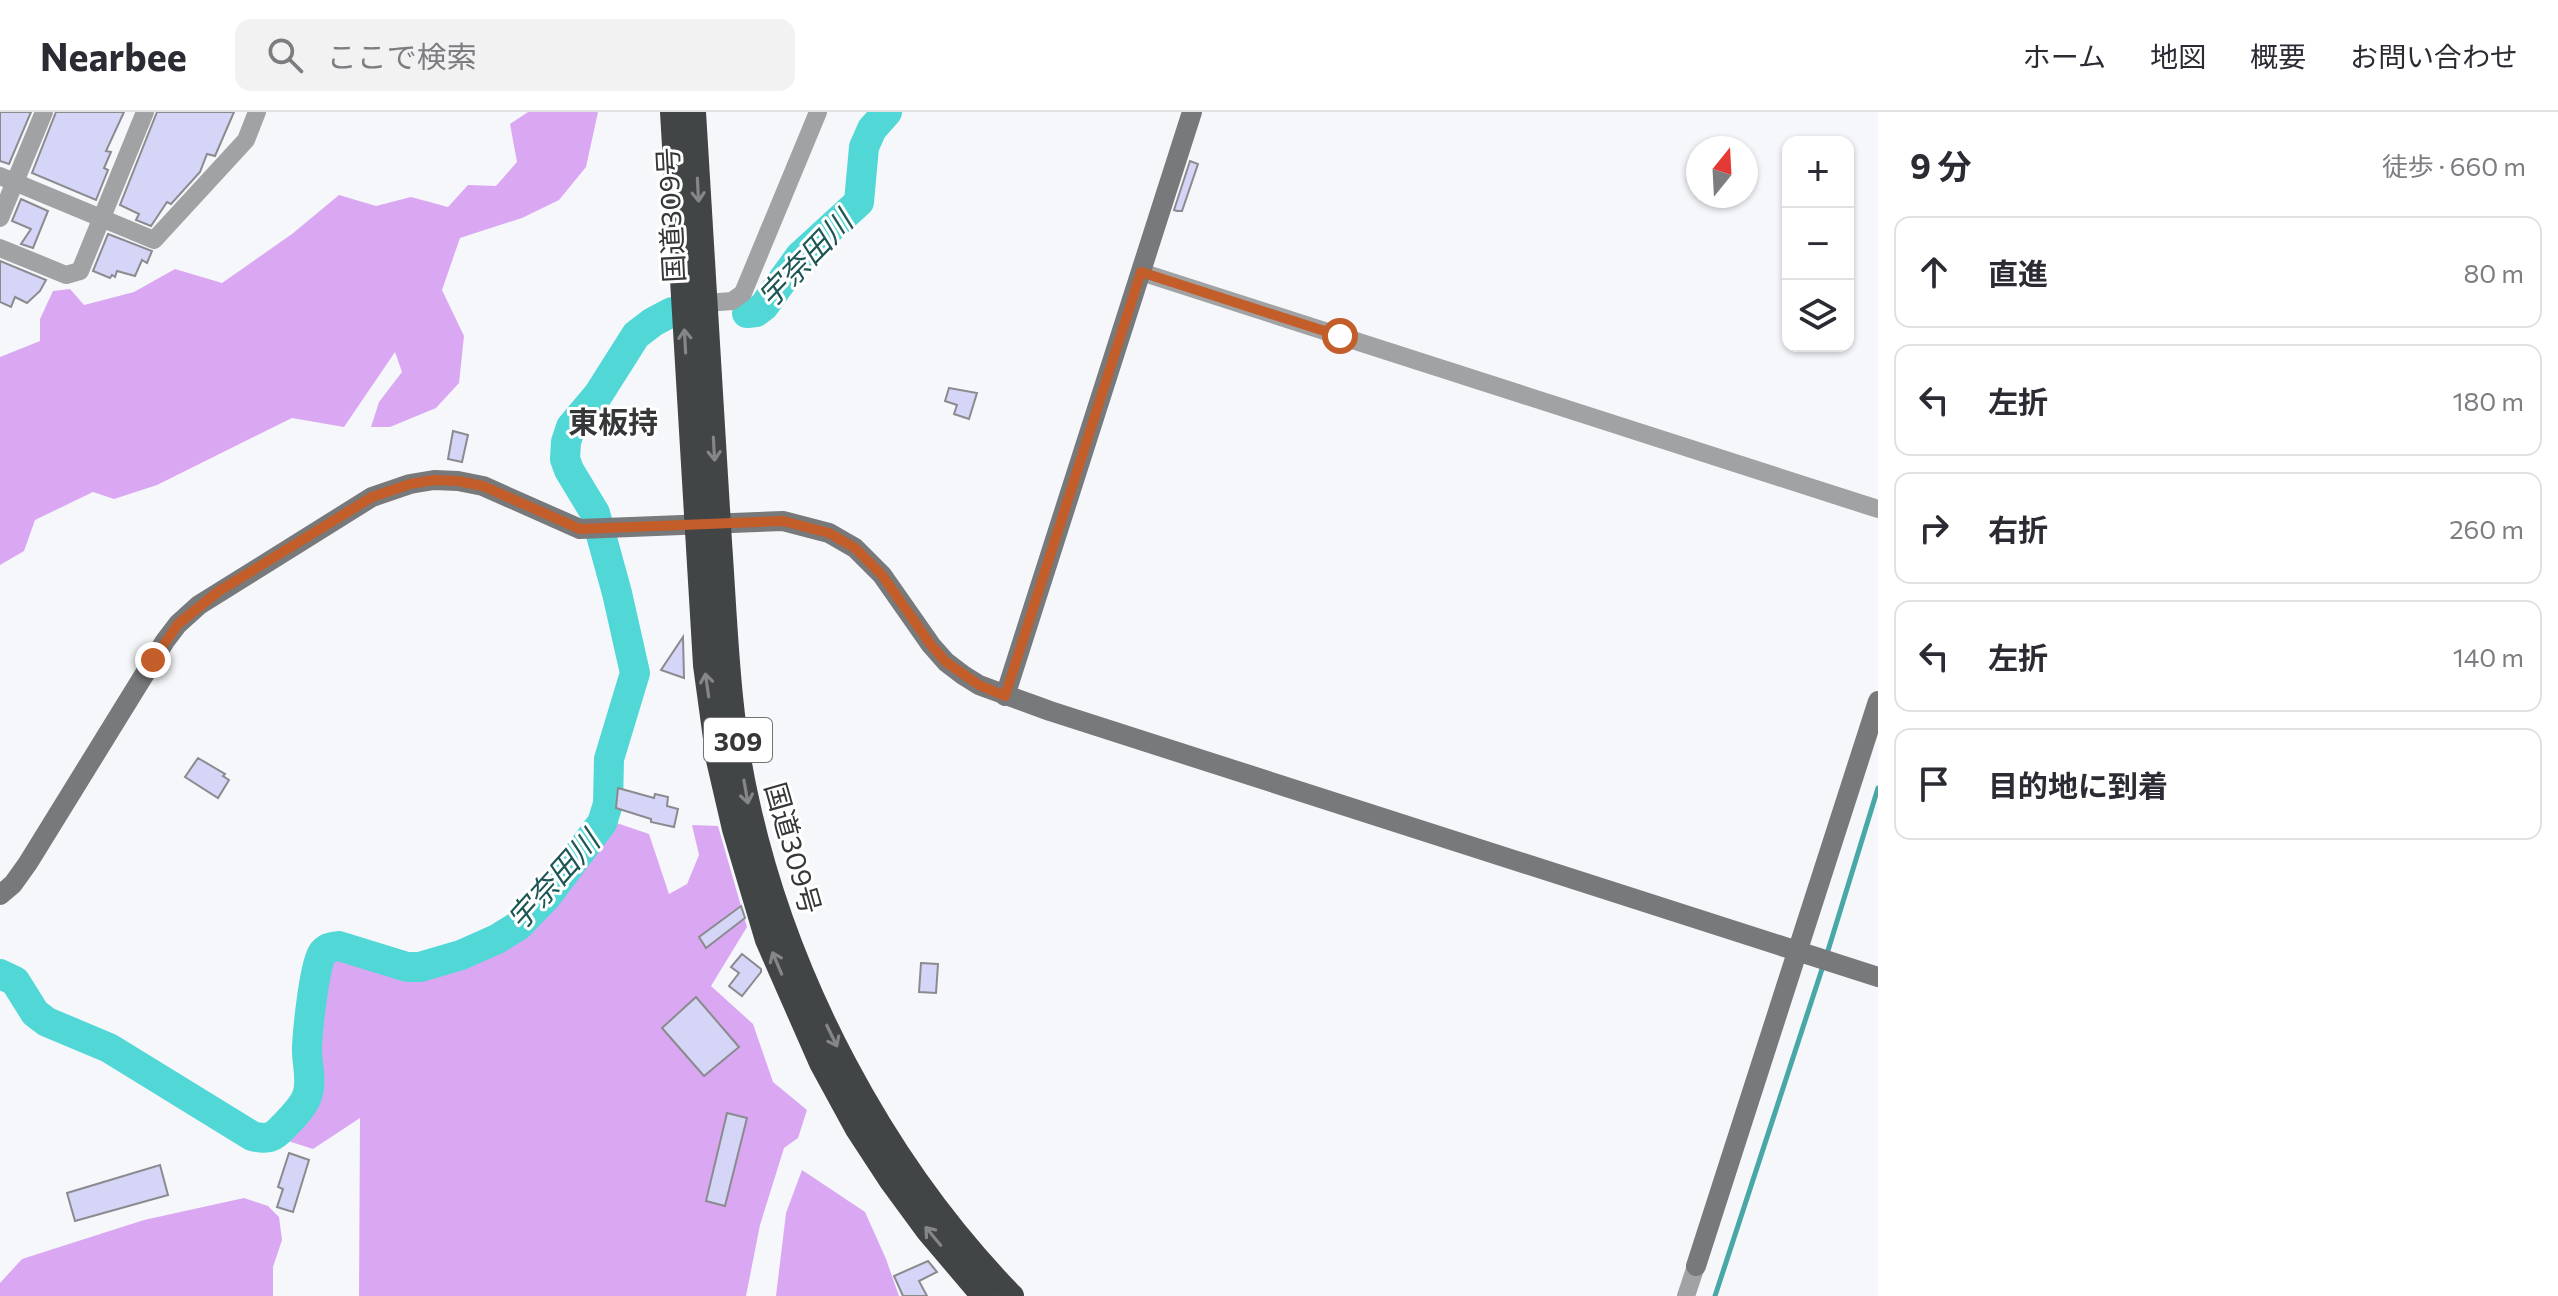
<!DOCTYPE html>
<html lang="ja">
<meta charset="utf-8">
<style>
:root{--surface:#fff;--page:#f2f2f3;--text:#2b2b33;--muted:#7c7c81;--line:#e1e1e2}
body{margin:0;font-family:Commissioner,"Noto Sans JP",sans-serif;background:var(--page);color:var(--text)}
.controls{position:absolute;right:24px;top:24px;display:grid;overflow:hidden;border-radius:16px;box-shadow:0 2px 6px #0004}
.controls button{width:72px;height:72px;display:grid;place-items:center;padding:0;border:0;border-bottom:2px solid var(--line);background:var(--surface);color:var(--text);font:40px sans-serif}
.compass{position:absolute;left:1686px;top:24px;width:72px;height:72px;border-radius:50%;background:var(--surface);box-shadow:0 2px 6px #0004;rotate:18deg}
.stop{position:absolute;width:24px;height:24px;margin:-18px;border:6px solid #c35e2b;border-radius:50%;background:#fff}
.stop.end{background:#c35e2b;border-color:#fff;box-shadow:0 2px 8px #0008}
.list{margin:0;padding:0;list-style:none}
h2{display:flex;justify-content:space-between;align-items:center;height:104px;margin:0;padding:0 32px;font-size:34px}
h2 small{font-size:26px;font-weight:400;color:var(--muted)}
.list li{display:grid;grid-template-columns:52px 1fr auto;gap:24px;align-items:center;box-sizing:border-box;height:112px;margin:0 16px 16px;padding:0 16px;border:2px solid var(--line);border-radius:16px}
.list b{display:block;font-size:30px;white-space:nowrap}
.list em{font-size:26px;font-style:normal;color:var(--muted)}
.icon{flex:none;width:44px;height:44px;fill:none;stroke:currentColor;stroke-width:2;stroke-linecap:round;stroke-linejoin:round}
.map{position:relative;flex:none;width:1878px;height:1184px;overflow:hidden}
header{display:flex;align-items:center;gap:48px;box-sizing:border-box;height:112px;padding:0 40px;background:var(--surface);border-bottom:2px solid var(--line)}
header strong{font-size:38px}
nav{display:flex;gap:44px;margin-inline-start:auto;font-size:28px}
.search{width:560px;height:72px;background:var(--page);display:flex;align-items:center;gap:20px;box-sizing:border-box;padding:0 28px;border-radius:16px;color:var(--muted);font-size:30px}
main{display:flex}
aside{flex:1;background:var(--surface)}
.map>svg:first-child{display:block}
</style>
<header>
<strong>Nearbee</strong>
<div class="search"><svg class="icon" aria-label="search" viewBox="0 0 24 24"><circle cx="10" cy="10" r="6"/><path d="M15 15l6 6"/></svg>ここで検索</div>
<nav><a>ホーム</a><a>地図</a><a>概要</a><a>お問い合わせ</a></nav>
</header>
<main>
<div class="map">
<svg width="1878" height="1184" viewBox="0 0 1878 1184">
<rect width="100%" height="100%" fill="#f5f7fb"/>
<g fill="#daa8f2">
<polygon points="528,0 598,0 586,55 559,88 522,106 460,126 442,178 464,224 459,271 436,296 390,315 371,315 379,290 402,260 395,240 344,315 292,306 157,373 114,387 93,380 35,408 24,439 0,453 0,245 40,229 40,207 53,179 70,177 84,193 134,180 175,157 222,171 292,122 339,83 376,94 411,85 448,95 468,73 496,74 517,50 510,12"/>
<path d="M596 704 649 722 669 782 687 772 699 743 692 713 718 714 747 815 711 874 753 912 773 970 807 998 798 1026 784 1036 760 1113 746 1184H359L360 1006 313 1037 282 1027 285 1014C295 1009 303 1004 308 994 330 953 314 893 319 847L340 831 411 849 487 829 523 810 574 745Z"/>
<polygon points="802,1058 865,1100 886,1147 899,1184 776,1184 786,1101"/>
<polygon points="244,1086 268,1094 279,1105 282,1128 273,1155 273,1184 0,1184 0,1171 22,1147 144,1108"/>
</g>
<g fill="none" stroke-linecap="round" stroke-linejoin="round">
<g stroke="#49a7a7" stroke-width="5">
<polyline points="1826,845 1878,676"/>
<polyline points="1715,1184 1823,854"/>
</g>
<g stroke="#51d7d6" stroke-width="30">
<polyline points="747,201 756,200 764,194 800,144 859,90 864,35 872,17 887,0"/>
<path d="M0 862 15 869 35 901 47 910 109 936 252 1024C268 1028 273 1026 284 1014 292 1006 303 995 307 984 313 968 306 951 307 934 308 916 314 856 322 842 326 835 332 835 339 834L407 855H420L461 843 497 827 518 814 547 784 602 711 608 692 609 647 635 561 617 481 595 401 569 358 565 347 566 330 571 315 598 283 636 223 653 210 672 200"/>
</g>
</g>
<g fill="#d4d5f7" stroke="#8b8b8f" stroke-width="2">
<polygon points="0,0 31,0 9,52 0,49"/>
<polygon points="56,0 124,0 106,39 111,40 104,56 108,58 96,88 32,61"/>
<polygon points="157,0 234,0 215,44 207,42 200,60 171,92 167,90 151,114 136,108 139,102 120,93"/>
<polygon points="1190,49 1198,52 1182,99 1177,99 1174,98"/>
<polygon points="21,87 48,99 33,136 21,132 31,117 12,109"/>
<polygon points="108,122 152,139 147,151 142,148 135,164 117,159 115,165 112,163 110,166 93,159"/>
<polygon points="0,149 46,168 40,179 27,191 15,185 11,195 0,190"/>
<polygon points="949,276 977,281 969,307 954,302 957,293 945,289"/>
<polygon points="453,319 468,323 462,350 448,347"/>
<polygon points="683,525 684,566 661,558"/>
<polygon points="198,646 225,662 223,664 229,668 218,686 185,665"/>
<polygon points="618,676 654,686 655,682 668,685 667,694 678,697 674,715 651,710 651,707 616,696"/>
<polygon points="741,794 745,806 706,836 699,825"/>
<polygon points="742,842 761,857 761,860 742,884 729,874 739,861 731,855"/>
<polygon points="921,851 938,852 936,881 919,880"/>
<polygon points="696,885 739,935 704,964 662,916"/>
<polygon points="727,1001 747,1006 725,1094 706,1089"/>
<polygon points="289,1041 309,1048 293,1100 277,1095 283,1077 278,1075"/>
<polygon points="160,1053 168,1083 75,1109 67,1081"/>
<polygon points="928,1149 937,1160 919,1169 927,1184 903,1184 894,1164"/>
</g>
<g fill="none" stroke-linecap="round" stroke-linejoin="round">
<g stroke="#a0a2a3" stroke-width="18">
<polyline points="0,64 154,128 246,28 257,0"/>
<polyline points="0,106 44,0"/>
<polyline points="0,136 66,163 80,159 145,0"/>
<polyline points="1141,160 1878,397"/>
<polyline points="693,192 732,189 743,181 818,0"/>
<polyline points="1686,1184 1696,1154"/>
</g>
<g stroke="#77797b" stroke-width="20">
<polyline points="1005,584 1192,0"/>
<polyline points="0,783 13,772 28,751 165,529 178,512 199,493 372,385 410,372 434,368 458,369 483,374 580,417 783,409 829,421 855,436 882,463 931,533 946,550 963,563 979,573 1050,599 1878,865"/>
<polyline points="1696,1154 1878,589"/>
</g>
<g stroke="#414546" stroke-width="24">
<polyline points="672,0 705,553 718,648 734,717 767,828 821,951 857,1017 891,1069 927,1118 983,1184"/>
<path d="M694 0C702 143 710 286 720 430 726 515 728 603 747 687 786 867 883 1052 1012 1184"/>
</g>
</g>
<defs><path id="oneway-shaft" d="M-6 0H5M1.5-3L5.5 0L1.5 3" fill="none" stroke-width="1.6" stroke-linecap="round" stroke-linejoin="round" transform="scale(2)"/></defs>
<g stroke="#848687">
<use href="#oneway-shaft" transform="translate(698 78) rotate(87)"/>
<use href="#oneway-shaft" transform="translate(685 229) rotate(-93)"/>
<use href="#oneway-shaft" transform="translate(714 337) rotate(87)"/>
<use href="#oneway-shaft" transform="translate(707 573) rotate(-98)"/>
<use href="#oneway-shaft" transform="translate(746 680) rotate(80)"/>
<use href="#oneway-shaft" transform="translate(777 851) rotate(-113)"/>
<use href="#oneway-shaft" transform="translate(832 924) rotate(64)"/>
<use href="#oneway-shaft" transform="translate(933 1124) rotate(-130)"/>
</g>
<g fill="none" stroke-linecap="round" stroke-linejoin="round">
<polyline stroke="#c35e2b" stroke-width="10" points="153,548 178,512 219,479 372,385 410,372 434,368 458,369 483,374 580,417 783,409 829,421 855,436 882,463 931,533 946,550 979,573 1005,584 1141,160 1340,224"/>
</g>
<g text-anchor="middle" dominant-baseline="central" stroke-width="6" stroke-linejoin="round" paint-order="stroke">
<rect fill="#fff" stroke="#727374" stroke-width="2" x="704" y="606" width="68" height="44" rx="6"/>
<g font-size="26" font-weight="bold" fill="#363738">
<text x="738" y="628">309</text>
</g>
<g font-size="28" fill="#363738" stroke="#fff">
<text transform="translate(670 103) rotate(-93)">国道309号</text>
<text transform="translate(794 736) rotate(74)">国道309号</text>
</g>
<g font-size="30" font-style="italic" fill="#1e5656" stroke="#fff">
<text transform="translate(804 146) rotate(-46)">宇奈田川</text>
<text transform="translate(552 767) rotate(-48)">宇奈田川</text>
</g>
<g font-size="30" font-weight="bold" fill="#363738" stroke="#fff">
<text x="613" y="308">東板持</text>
</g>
</g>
</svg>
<div class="controls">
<button>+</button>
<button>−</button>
<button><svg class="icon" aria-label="layers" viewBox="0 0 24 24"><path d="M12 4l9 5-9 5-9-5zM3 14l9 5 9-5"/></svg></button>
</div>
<svg class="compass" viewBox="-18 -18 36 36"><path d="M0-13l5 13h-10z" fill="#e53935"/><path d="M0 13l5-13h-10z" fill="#7c7c81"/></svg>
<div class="stop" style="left:1340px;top:224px"></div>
<div class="stop end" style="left:153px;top:548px"></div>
</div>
<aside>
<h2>9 分<small>徒歩 · 660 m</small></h2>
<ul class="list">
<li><svg class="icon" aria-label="ahead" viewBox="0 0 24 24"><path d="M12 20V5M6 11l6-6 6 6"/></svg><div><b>直進</b></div><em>80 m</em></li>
<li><svg class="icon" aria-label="left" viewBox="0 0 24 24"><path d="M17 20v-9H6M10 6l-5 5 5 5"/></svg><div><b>左折</b></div><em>180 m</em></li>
<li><svg class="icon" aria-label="right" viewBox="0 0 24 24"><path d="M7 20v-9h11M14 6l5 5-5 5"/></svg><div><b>右折</b></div><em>260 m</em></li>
<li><svg class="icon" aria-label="left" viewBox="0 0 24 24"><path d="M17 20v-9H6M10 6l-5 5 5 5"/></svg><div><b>左折</b></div><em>140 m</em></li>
<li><svg class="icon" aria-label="arrive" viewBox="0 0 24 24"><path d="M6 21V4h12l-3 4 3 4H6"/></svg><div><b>目的地に到着</b></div></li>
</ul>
</aside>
</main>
